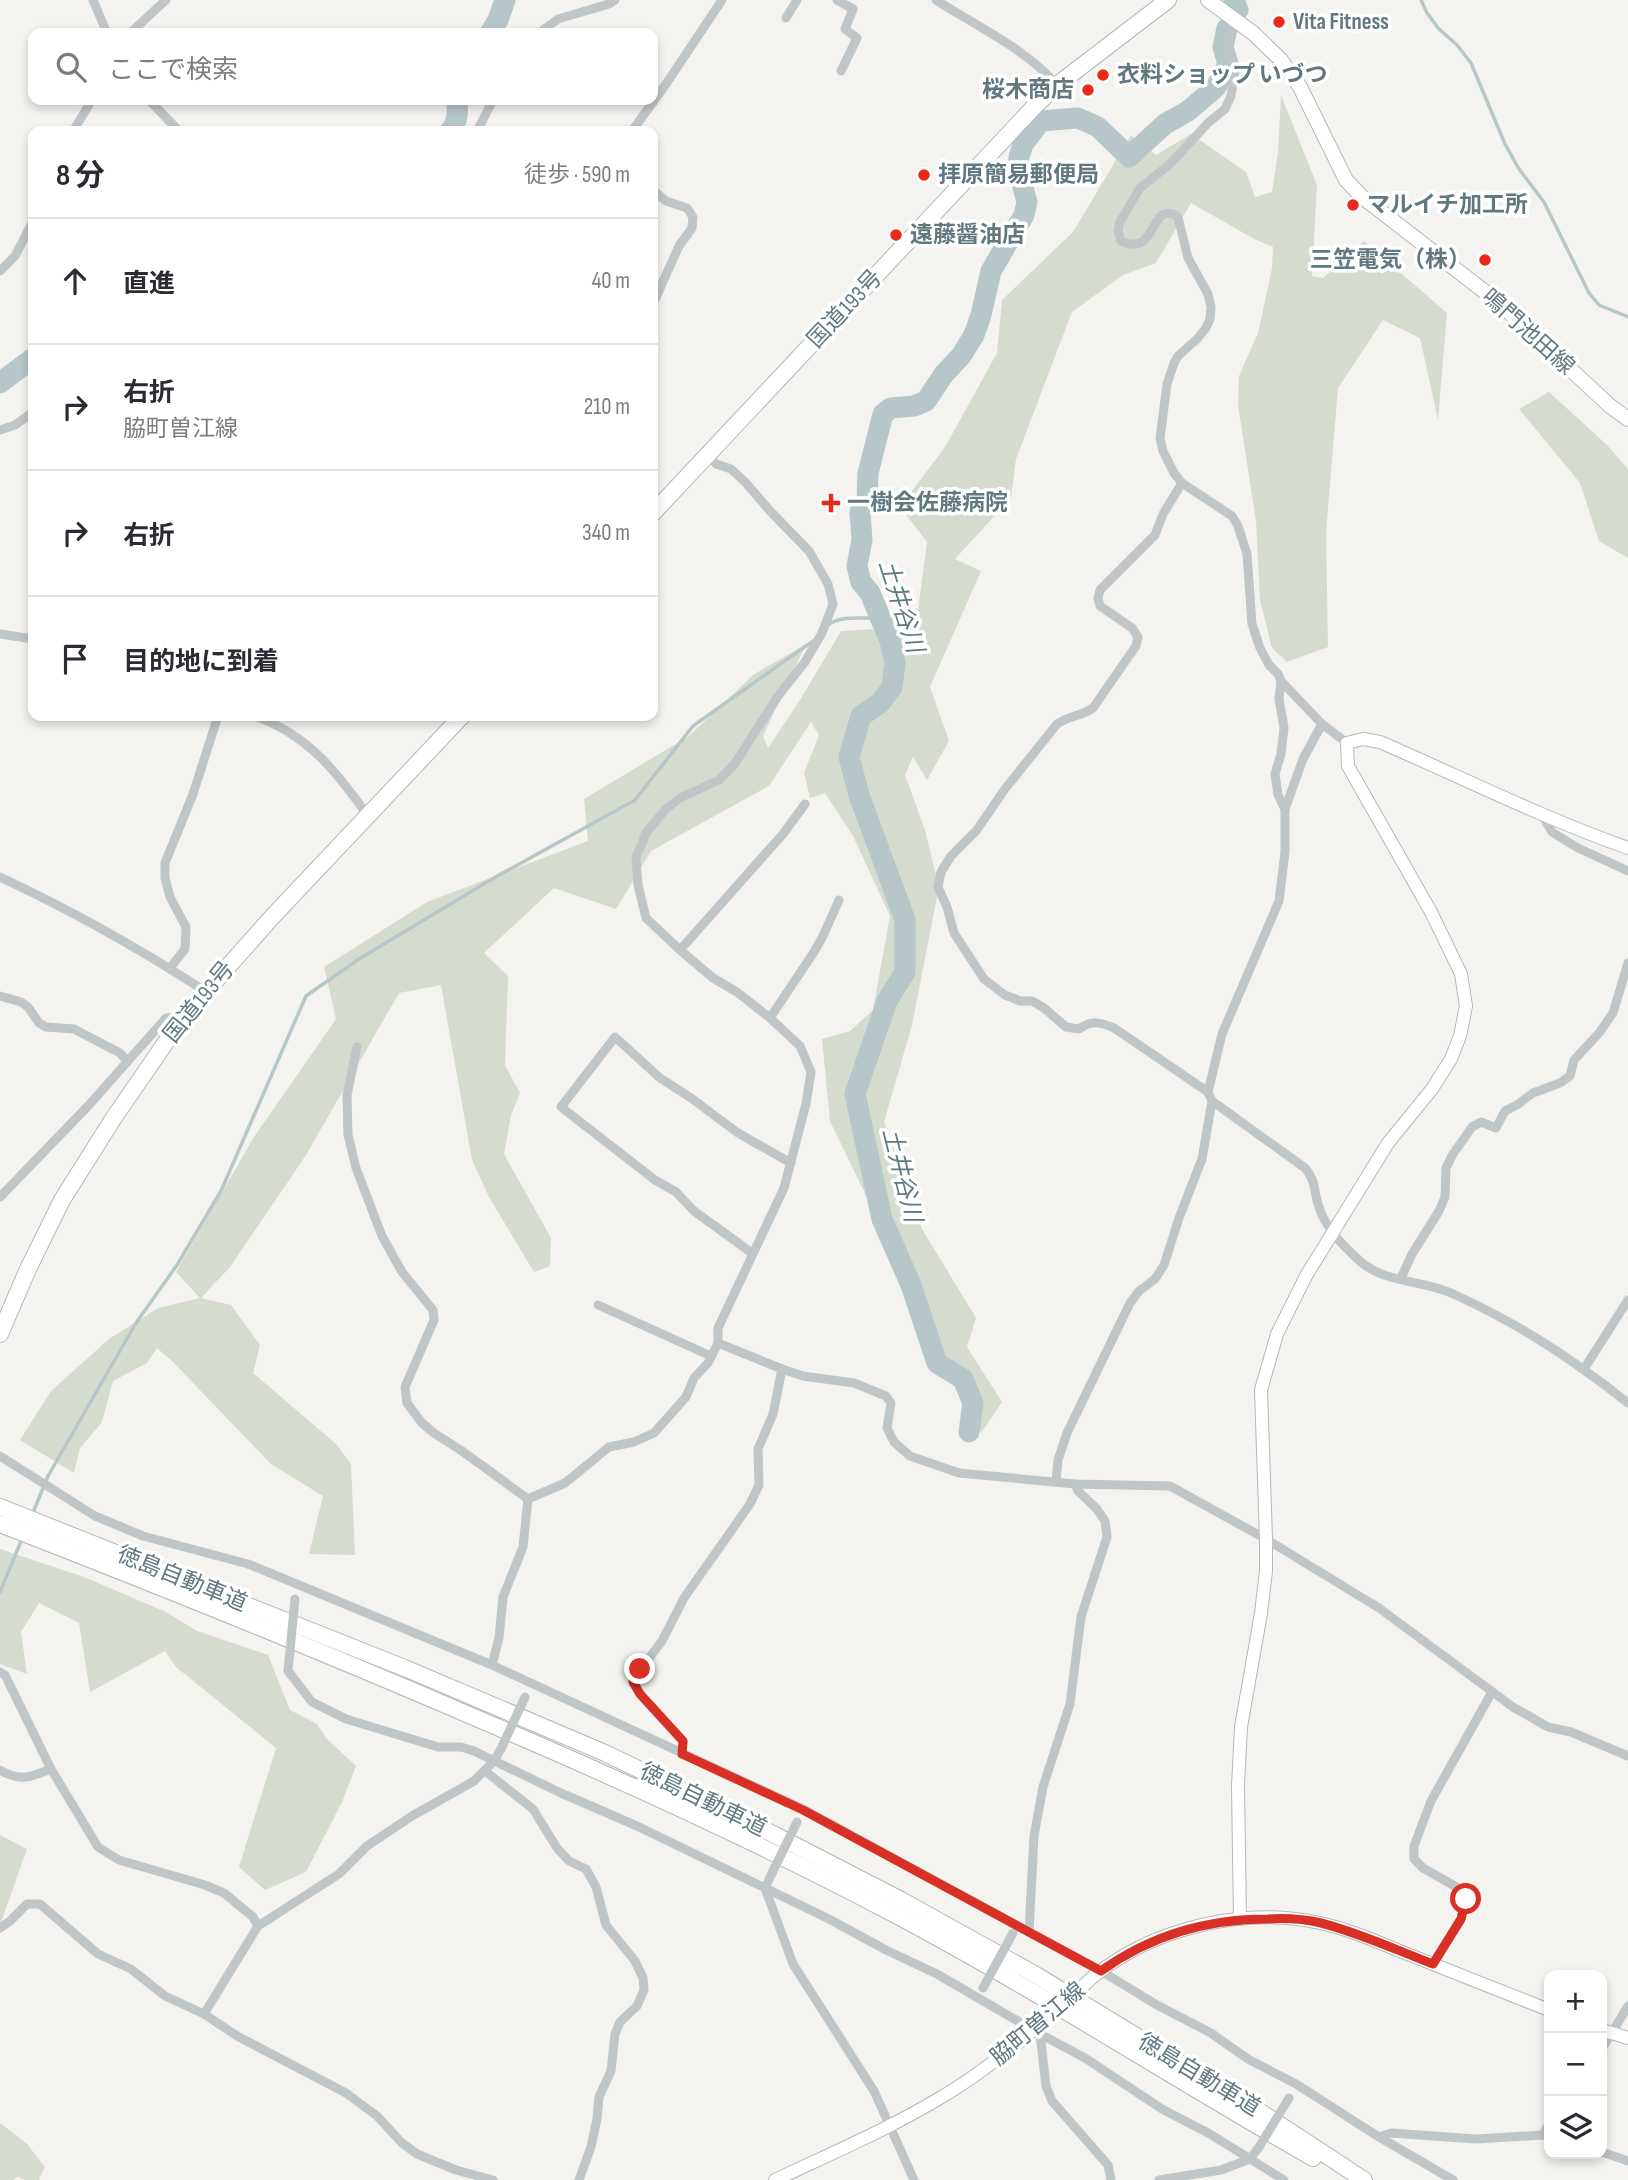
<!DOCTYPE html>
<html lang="ja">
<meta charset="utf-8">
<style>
:root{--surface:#fff;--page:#f2f2f3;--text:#2b2b33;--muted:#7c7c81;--line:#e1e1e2}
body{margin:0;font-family:"Sofia Sans Condensed","Noto Sans JP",sans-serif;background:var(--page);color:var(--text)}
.controls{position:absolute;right:21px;bottom:21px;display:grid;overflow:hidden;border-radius:14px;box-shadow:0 4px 10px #0003}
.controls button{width:63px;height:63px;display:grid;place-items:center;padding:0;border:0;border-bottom:2px solid var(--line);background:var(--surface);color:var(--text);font:35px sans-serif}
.stop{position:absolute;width:21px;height:21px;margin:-16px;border:5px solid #d93025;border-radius:50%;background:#fff}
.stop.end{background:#d93025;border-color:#fff;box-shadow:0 2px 7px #0008}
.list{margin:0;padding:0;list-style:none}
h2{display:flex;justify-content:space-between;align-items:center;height:91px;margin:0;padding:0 28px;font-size:30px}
h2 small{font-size:23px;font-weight:400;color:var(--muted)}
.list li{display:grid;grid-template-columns:46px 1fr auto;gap:21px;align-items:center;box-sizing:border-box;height:126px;padding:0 28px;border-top:2px solid var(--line)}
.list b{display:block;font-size:26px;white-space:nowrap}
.list p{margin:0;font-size:23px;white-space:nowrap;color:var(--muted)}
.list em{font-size:23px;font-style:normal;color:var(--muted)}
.icon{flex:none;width:38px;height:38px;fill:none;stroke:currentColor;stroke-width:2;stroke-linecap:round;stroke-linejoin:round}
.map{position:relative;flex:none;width:1628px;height:2180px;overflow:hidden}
.search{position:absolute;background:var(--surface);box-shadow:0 4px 10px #0003;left:28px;top:28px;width:630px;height:77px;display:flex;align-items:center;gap:18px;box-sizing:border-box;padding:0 24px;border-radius:14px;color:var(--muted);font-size:26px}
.panel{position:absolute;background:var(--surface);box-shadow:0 4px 10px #0003;left:28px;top:126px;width:630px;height:595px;border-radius:14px}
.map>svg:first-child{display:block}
</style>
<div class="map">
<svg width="1628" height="2180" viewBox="0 0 1628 2180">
<rect width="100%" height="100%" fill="#f4f3ef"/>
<g fill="#d6dbd0">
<polygon points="1281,95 1317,185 1312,276 1323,278 1364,241 1447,313 1438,420 1420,338 1383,320 1338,388 1326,532 1328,647 1287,662 1272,648 1260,600 1256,521 1238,405 1239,376 1258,333 1272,268 1273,247 1256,240 1191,203 1156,263 1123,275 1072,312 1016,459 1011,498 955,559 981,571 930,687 949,741 927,780 913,757 905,775 925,830 939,887 912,1025 884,1122 922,1229 976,1318 967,1347 1002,1402 981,1433 830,1121 822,1039 850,1031 873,1010 890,916 853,836 825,793 810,798 804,773 819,735 811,722 769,786 651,851 616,909 554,888 484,953 508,976 505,1065 520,1093 511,1115 504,1154 551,1238 550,1266 534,1272 489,1197 472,1160 441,985 399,993 306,1155 230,1267 201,1298 231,1305 260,1345 253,1373 336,1444 351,1464 355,1555 309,1554 323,1496 271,1464 173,1362 157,1348 147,1363 113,1381 102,1422 80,1448 74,1473 20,1440 51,1391 109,1339 158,1308 200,1298 176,1272 254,1137 336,1019 324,967 427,902 588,841 584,799 689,736 753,675 806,644 763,736 768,748 800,700 841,631 894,628 913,648 927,542 900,507 945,447 997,353 1002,300 1073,232 1131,135 1156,155 1191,134 1246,172 1255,197 1272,192 1278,152"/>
<polygon points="1549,392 1607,445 1628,469 1628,558 1599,541 1580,483 1519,409"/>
<polygon points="0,1549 84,1577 166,1612 197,1631 268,1655 290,1710 317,1724 327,1739 356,1766 342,1802 306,1872 265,1890 239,1867 276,1748 176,1667 165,1651 90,1692 79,1623 39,1603 21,1632 27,1674 0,1664"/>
<polygon points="0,1835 27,1849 0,1925"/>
<polygon points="0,2123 27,2144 45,2167 39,2180 25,2180 18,2177 13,2180 0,2180"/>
</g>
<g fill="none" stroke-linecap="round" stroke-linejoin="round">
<g stroke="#b7c6c8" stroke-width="3.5">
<polyline points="1421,0 1427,13 1439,29 1457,45 1471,63 1505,144 1519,169 1544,202 1589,293 1599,305 1628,317"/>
<path d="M828 625C843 614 862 620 879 617"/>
<polyline points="32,1515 48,1476 136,1323 177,1265 221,1191 306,996 359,959 492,879 635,800 693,726 813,641"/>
<polyline points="0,1592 22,1539"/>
</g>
<g stroke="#b7c6c8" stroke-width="21">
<polyline points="1234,0 1238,10 1234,14"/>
<polyline points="490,33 498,20 505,0"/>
<path d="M450 131C458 123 458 111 457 100"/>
<polyline points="0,383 33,358"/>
<polyline points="969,1432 973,1403 963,1379 937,1363 911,1285 882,1219 855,1094 887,1001 905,972 905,920 859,795 849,757 861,716 880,703 892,687 895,663 890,641 870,593 861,582 857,566 862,540 860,512 867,499 868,473 883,414 891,408 914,406 926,401 944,374 961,356 974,335 981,315 991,271 1024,215 1027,202 1018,169 1019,157 1023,144 1041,121 1078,118 1098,127 1129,157 1165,124 1188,111 1216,87 1228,64 1223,47 1227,28"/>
</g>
<g stroke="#b2b9bc" stroke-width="14">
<g id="secondary">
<path d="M1240 1919 1238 1786 1241 1727 1261 1613 1266 1571V1539L1261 1390 1277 1334 1306 1276 1388 1143 1432 1089 1451 1059 1460 1036 1466 1006 1461 974 1431 912 1348 766 1347 743 1363 739 1380 742C1463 778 1543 818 1628 848"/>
<path d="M1094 1976C1154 1928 1244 1906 1320 1923 1353 1930 1384 1945 1415 1957 1460 1975 1505 1993 1549 2010"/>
<polyline points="1602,2030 1628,2038"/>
<path d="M775 2180C832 2153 891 2128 945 2095 977 2076 1007 2052 1036 2028"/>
</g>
</g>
<g stroke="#b1b7b9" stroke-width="16">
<polyline id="primary" points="1208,0 1253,33 1281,60 1300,87 1346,180 1361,196 1498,302 1610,406 1628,419"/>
</g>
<g stroke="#b3b7b9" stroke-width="18">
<g id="highway">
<polyline points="653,513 1034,107 1057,85 1168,0"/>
<polyline points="0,1334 28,1269 62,1200 113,1119 184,1016 273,916 462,716"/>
<polyline points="0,1507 407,1669 605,1753 773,1834 901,1900 1036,1975 1262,2113 1364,2180"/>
<path d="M0 1524C157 1585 314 1648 469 1715 613 1776 756 1841 894 1914 1037 1990 1173 2078 1313 2158"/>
</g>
</g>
<g stroke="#c0c5c7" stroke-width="9">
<polyline points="93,0 107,33"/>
<polyline points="837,0 853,9 845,29 857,38 841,71"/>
<path d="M936 0C976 26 1025 48 1057 85"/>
<polyline points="786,18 797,0"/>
<path d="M1234 20 1227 44 1235 72 1231 96 1225 109 1209 122 1170 164 1140 188 1120 222 1118 230 1121 241C1158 259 1149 198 1178 217L1188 258 1208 294 1211 307 1210 319 1206 328 1197 339 1178 356 1174 363 1167 384 1160 438 1163 451 1174 473 1182 483 1232 516 1238 526 1247 554 1252 624 1260 648 1269 665 1278 674 1281 681 1279 699 1284 728 1281 754 1275 774 1278 795 1285 809V852L1279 901 1222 1034 1208 1092 1212 1101 1305 1168C1317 1182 1313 1191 1319 1207 1325 1227 1345 1248 1361 1262 1385 1283 1422 1280 1451 1293 1518 1323 1571 1358 1628 1403"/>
<polyline points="130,33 166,0"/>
<polyline points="539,33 558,19 609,4 615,0"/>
<polyline points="149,100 179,131"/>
<polyline points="73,131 92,100"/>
<polyline points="477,131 493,100"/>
<polyline points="632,131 666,84 722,0"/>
<polyline points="653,190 666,201 687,208 693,217 692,228 679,246 653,304"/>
<polyline points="0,271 15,256 33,221"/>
<polyline points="0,430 15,425 33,412"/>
<path d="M1182 483 1163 514 1155 535 1100 590 1098 598 1100 606 1132 628 1138 637 1136 646 1093 708C1082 716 1068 716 1057 724L1005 789 976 831 951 856 941 872 938 887 947 907 954 933 984 979 1005 995 1020 1001H1032L1044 1008 1066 1027 1079 1029C1092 1020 1100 1022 1114 1028L1208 1092"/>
<polyline points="0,634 33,639"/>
<polyline points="1281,681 1322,724 1347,743"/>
<path d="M255 716C307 734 337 772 368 816"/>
<polyline points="1285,809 1303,759 1322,724"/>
<polyline points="1542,815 1552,832 1578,848 1628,871"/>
<path d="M0 877C73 911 137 947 205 991"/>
<polyline points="680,950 783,834 805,804"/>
<polyline points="170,968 185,949 186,927 170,897 165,878 165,863 193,794 218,716"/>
<polyline points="0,996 21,1002 28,1007 39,1023 46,1027 74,1029 120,1053 127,1061"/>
<polyline points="770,1018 814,952 823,936 839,900"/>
<polyline points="357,1047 347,1095 348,1135 356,1168 382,1236 402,1272 433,1310 434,1320 405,1387 407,1403 422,1423 434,1433 462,1451 528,1499"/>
<polyline points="0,1197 89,1105 166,1018 184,1016"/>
<polyline points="752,1253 694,1211 676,1192 655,1180 561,1107 615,1037 660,1078 691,1098 738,1133 791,1163"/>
<polyline points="1401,1278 1412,1254 1439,1211 1445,1197 1446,1168 1453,1154 1472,1127 1481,1122 1496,1128 1505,1111 1517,1105 1533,1093 1560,1083 1570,1076 1574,1060 1599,1033 1613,1013 1628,963"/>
<polyline points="598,1305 711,1356"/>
<polyline points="718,1343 782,1369 803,1376 854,1383 886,1396 891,1403 887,1428 894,1442 910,1456 959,1473 1075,1484 1170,1486 1266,1539 1379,1608 1513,1707 1548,1727 1571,1732 1628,1756"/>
<polyline points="1584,1369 1628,1300"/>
<polyline points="0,1456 95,1516 143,1536 248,1564 492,1665 803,1809 1101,1971 1157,2005 1211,2033 1248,2059 1296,2084 1379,2137 1453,2180"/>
<polyline points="1056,1482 1058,1460 1067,1433 1130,1303 1139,1291 1155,1279 1164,1265 1179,1218 1202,1159 1212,1101"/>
<polyline points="528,1499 565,1483 609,1447 634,1442 654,1433 686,1397 694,1378 708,1363 718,1343 718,1328 784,1188 806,1104 811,1072 800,1046 770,1018 737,992 713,978 680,950 646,918 638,885 636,858 646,833 666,809 680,798 719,780 734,765 778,696 805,662 822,633 833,604 828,584 809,551 771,512 746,483 731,469 716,464 708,456"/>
<polyline points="492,1665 499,1638 503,1597 523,1547 528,1499"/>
<polyline points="288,1671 312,1702 346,1719 438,1747 461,1747 474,1751 561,1793 637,1826 829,1919 886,1950 937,1974 1040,2034 1085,2058 1162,2109 1210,2134 1284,2180"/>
<polyline points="0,1672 5,1675 51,1769 98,1847 119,1860 205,1885 224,1893 253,1917 258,1926"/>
<polyline points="682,1754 683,1741 640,1694 633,1682 641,1669 662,1641 684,1598 750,1504 759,1485 758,1449 773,1414 782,1369"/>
<path d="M0 1770C20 1782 31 1777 51 1769"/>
<polyline points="485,1771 533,1809 557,1848 569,1861 586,1869 596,1887 606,1925 635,1961 643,1978 644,1990 637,2006 620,2022 615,2034 611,2071 599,2097 597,2119 591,2147 579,2180"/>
<polyline points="772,1873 765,1888 793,1964 874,2091 914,2180"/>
<polyline points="0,1928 10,1921 27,1904 40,1904 98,1954 131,1969 165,1996 204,2014 237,2036 346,2093 377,2116 402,2143 417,2154 456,2170 493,2180"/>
<polyline points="1029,1932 1034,1836 1043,1787 1070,1704 1081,1617 1107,1537 1105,1521 1097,1509 1078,1491 1075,1484"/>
<polyline points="1433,1964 1461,1919 1466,1899 1460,1889 1423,1868 1414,1859 1414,1846 1431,1801 1492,1692"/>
<polyline points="204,2014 258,1926 339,1874 367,1846 412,1816 474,1781 494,1761 501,1749"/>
<polyline points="1040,2034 1046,2086 1052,2101 1108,2165 1111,2180"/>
<polyline points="1602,2049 1628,2006"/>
<polyline points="1543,2135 1549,2123"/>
<polyline points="1379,2137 1391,2133 1476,2139 1543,2135 1549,2136"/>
<polyline points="1602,2152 1628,2161"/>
<polyline points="1159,2180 1221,2170 1250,2159 1259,2147"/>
</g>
<use href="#secondary" stroke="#fff" stroke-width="12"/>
<use href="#primary" stroke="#fff" stroke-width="14"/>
<use href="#highway" stroke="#fff" stroke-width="16"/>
<g stroke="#b2b9bc" stroke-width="14" stroke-linecap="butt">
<polyline id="secondary-bridge" points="1036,2028 1094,1976"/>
</g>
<g stroke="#c0c5c7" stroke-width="9">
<polyline points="288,1671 295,1599"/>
<polyline points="501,1749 525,1697"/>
<polyline points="772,1873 797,1822"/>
<polyline points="983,1988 1013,1933"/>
<polyline points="1259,2147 1289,2098"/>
</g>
<use href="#secondary-bridge" stroke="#fff" stroke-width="12"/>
</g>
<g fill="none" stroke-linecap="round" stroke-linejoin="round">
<path stroke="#d93025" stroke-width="9" d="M640 1669 633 1682 640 1694 683 1741 682 1754 803 1810 1101 1971C1151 1935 1206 1919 1268 1919 1285 1918 1304 1919 1321 1923 1360 1933 1396 1950 1433 1964L1461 1919 1466 1899"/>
</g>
<g fill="#e92a1a" stroke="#fff" stroke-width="2.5">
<circle cx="1279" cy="22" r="7"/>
<circle cx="1103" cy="75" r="7"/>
<circle cx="1088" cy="90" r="7"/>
<circle cx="924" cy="175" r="7"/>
<circle cx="1353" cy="205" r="7"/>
<circle cx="896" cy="235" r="7"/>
<circle cx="1485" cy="260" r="7"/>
<path d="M827.5 492.5h7v7h7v7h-7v7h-7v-7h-7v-7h7z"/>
</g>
<g text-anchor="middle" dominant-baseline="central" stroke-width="7" stroke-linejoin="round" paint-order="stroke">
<g font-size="23" font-weight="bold" fill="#617881" stroke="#fff" text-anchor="start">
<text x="1293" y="22">Vita Fitness</text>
<text x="1117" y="75">衣料ショップ いづつ</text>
<text x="1074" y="90" text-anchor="end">桜木商店</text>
<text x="938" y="175">拝原簡易郵便局</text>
<text x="1367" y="205">マルイチ加工所</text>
<text x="910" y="235">遠藤醤油店</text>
<text x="1471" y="260" text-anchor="end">三笠電気（株）</text>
<text x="847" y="503">一樹会佐藤病院</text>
</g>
<g font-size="23" fill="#617881" stroke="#fff">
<text transform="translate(845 309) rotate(-47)">国道193号</text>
<text transform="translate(1528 332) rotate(42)">鳴門池田線</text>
<text transform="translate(199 1002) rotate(-51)">国道193号</text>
<text transform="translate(182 1579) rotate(22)">徳島自動車道</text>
<text transform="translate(703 1800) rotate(26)">徳島自動車道</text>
<text transform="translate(1038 2024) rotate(-40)">脇町曽江線</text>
<text transform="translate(1199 2075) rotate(31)">徳島自動車道</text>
</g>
<g font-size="24" font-style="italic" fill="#5d7b7f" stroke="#fff">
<text transform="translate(901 606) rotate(72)">土井谷川</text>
<text transform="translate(902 1175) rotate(76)">土井谷川</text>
</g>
</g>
</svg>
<div class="controls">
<button>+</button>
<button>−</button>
<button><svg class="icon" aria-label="layers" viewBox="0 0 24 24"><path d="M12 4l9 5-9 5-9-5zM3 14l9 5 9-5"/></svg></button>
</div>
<div class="stop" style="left:1466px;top:1899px"></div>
<div class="stop end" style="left:640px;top:1669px"></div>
<div class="search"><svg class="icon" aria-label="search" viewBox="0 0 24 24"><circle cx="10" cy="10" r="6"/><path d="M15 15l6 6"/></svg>ここで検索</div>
<section class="panel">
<h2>8 分<small>徒歩 · 590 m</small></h2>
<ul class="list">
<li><svg class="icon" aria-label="ahead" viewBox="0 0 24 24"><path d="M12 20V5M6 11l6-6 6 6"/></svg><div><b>直進</b></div><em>40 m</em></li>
<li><svg class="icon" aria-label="right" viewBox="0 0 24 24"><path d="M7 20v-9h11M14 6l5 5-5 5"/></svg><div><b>右折</b><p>脇町曽江線</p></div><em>210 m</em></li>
<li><svg class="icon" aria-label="right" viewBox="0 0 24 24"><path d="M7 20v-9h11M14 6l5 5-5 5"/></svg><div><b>右折</b></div><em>340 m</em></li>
<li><svg class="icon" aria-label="arrive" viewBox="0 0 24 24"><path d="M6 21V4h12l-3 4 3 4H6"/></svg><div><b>目的地に到着</b></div></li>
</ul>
</section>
</div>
